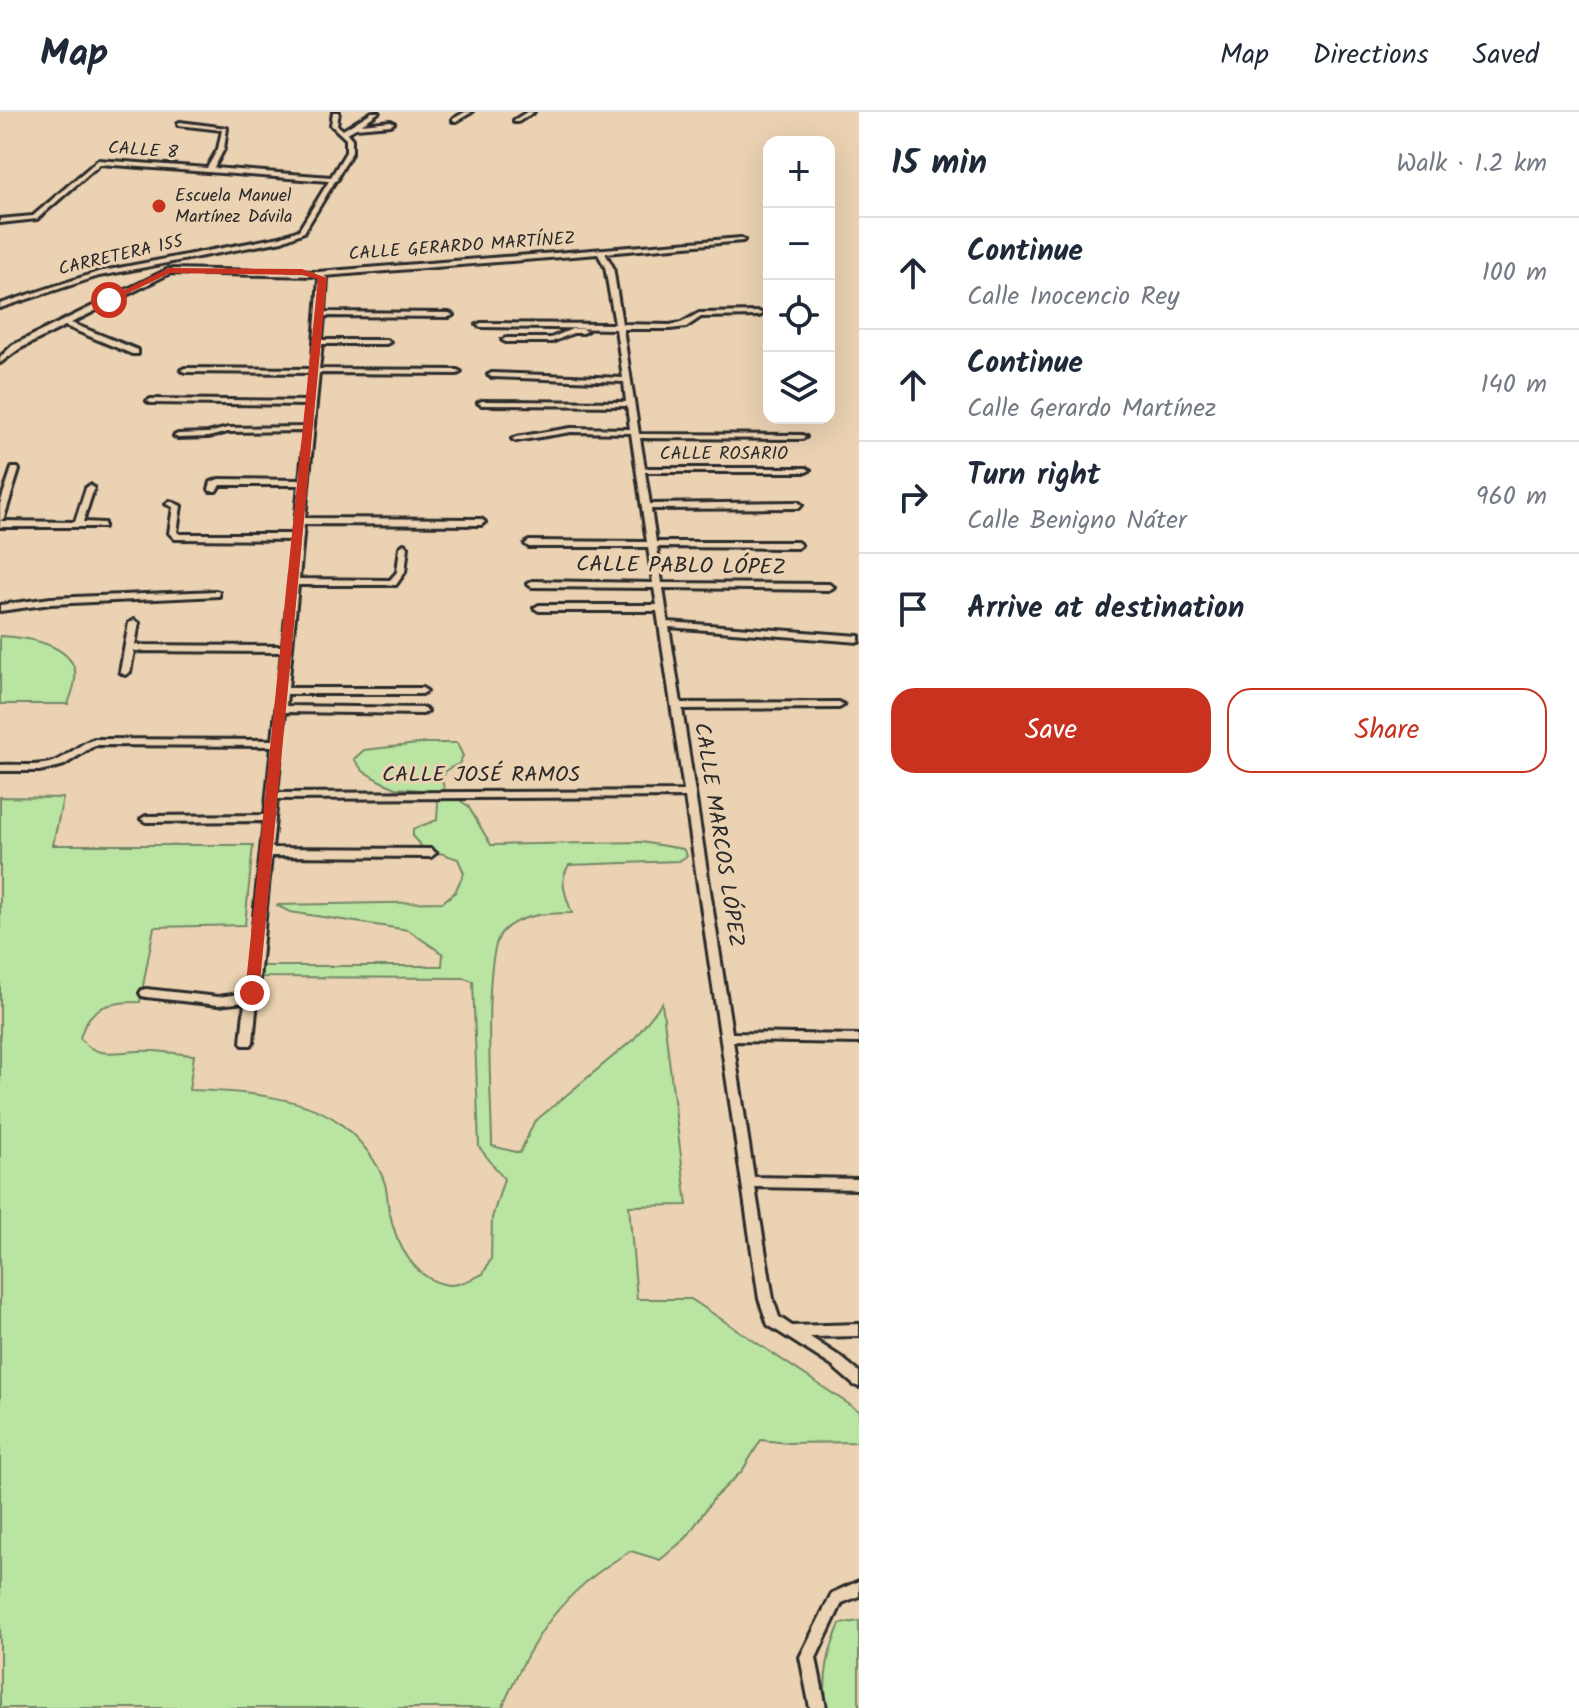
<!DOCTYPE html>
<meta charset="utf-8">
<style>
:root{--surface:#fff;--page:#f2f2f3;--text:#1f2937;--muted:#747a83;--line:#e0e1e3;--accent:#c8321e}
body{margin:0;font-family:Kalam,sans-serif;background:var(--page);color:var(--text)}
.controls{position:absolute;right:24px;top:24px;display:grid;overflow:hidden;border-radius:16px;box-shadow:0 8px 32px #0002}
.controls button{width:72px;height:72px;display:grid;place-items:center;padding:0;border:0;border-bottom:2px solid var(--line);background:var(--surface);color:var(--text);font:40px sans-serif}
.stop{position:absolute;width:24px;height:24px;margin:-18px;border:6px solid #c8321e;border-radius:50%;background:#fff}
.stop.end{background:#c8321e;border-color:#fff;box-shadow:0 2px 8px #0008}
.list{margin:0;padding:0;list-style:none}
h2{display:flex;justify-content:space-between;align-items:center;height:104px;margin:0;padding:0 32px;font-size:34px}
h2 small{font-size:26px;font-weight:400;color:var(--muted)}
.list li{display:grid;grid-template-columns:52px 1fr auto;gap:24px;align-items:center;box-sizing:border-box;height:112px;padding:0 32px;border-top:2px solid var(--line)}
.list b{display:block;font-size:30px;white-space:nowrap}
.list p{margin:0;font-size:26px;white-space:nowrap;color:var(--muted)}
.list em{font-size:26px;font-style:normal;color:var(--muted)}
.actions{display:flex;gap:16px;padding:24px 32px}
.actions a{flex:1;padding:18px 0;border:2px solid var(--accent);border-radius:24px;text-align:center;font-size:28px;color:var(--accent)}
.actions .main{background:var(--accent);color:#fff}
.icon{flex:none;width:44px;height:44px;fill:none;stroke:currentColor;stroke-width:2;stroke-linecap:round;stroke-linejoin:round}
.map{position:relative;flex:none;width:859px;height:1596px;overflow:hidden}
header{display:flex;align-items:center;gap:48px;box-sizing:border-box;height:112px;padding:0 40px;background:var(--surface);border-bottom:2px solid var(--line)}
header strong{font-size:38px}
nav{display:flex;gap:44px;margin-inline-start:auto;font-size:28px}
main{display:flex}
aside{flex:1;background:var(--surface)}
.map>svg:first-child{display:block}
</style>
<header>
<strong>Map</strong>
<nav><a>Map</a><a>Directions</a><a>Saved</a></nav>
</header>
<main>
<div class="map">
<svg width="859" height="1596" viewBox="0 0 859 1596">
<rect width="100%" height="100%" fill="#ead2b2"/>
<filter id="ink" filterUnits="userSpaceOnUse"><feTurbulence type="fractalNoise" baseFrequency=".0125" numOctaves="2"/><feDisplacementMap in="SourceGraphic" scale="16" xChannelSelector="R" yChannelSelector="G"/><feConvolveMatrix kernelMatrix="1 2 1 2 8 2 1 2 1" color-interpolation-filters="sRGB"/></filter>
<g filter="url(#ink)">
<g fill="#bae4a1" stroke="#728866" stroke-width="2">
<path d="M0 524C22 525 64 530 74 555 78 566 72 581 68 592H0Z"/>
<path d="M427 631H457L463 644 459 652 446 658 442 668 444 677 468 694 491 733 641 730 683 737 687 744 679 749 569 753C558 769 566 784 572 801 550 801 518 802 502 820 481 843 492 996 492 1034L520 1041 534 1010 634 927 662 891 687 1093 629 1094 637 1187H691L859 1299V1330L788 1331 761 1328 742 1359 714 1386 686 1426 660 1448 631 1439C561 1479 533 1524 502 1596H0V685L63 686 53 733H253L245 813 154 815 140 890C109 890 89 893 80 926 96 947 114 940 137 939 156 937 176 942 194 943L189 978C233 979 300 983 337 1009 357 1024 378 1048 385 1072 388 1082 387 1092 390 1102 396 1132 415 1169 449 1173 459 1174 474 1166 483 1162L491 1147 492 1106 504 1067 479 1035 473 869 464 866 258 865 260 854H442L443 842 408 818 290 800 276 793 443 790 455 780 464 761 458 747 422 735 413 725V717L437 708 438 690 422 678 396 676 380 669 363 659 354 647 364 638Z"/>
<path d="M859 1509V1596H827C822 1566 828 1540 840 1512Z"/>
</g>
<g fill="none" stroke-linecap="round" stroke-linejoin="round">
<g stroke="#2b2b2b" stroke-width="6">
<g id="minor">
<polygon points="333,0 339,0 337,13 343,18 372,0 379,0 362,12 391,9 394,11 391,13 356,16 347,21 352,27 352,40 337,66 338,67 335,69 304,120 282,129 99,164 0,196 0,192 98,160 280,125 299,118 329,69 100,52 37,107 0,111 0,107 33,104 98,48 207,56 218,37 222,18 178,13 178,11 180,10 227,16 224,37 214,56 331,65 346,40 346,27 331,13"/>
<polygon points="465,0 472,0 457,9 453,9 453,7"/>
<polygon points="527,0 534,0 518,10 514,10 514,8"/>
<path d="M741 126 744 128 743 129 605 141 613 155 622 212 670 213 681 211 699 201 759 200 763 202 759 204 701 205 686 215 670 217H623L639 322 802 323 806 325 802 327 640 326 645 356H806L810 358 806 360H645L650 392 798 390 802 393 798 396 651 397 656 430H797L801 433 797 436 657 435 662 471 829 472 834 475 829 478 663 476 668 510 859 524V530L669 515 681 591 839 590 844 593 839 596 682 597 732 921 859 923V931L733 929 754 1065 859 1067V1077L755 1075 773 1187 779 1205 792 1214 859 1212V1224L810 1225 842 1246 859 1260V1275L854 1273 832 1254 768 1213 759 1187 685 685 277 687 272 736 431 737 436 741 431 745 271 744 253 930 251 933H243L241 930 245 890 218 893 146 885 142 884 140 881 142 878 146 877 218 885 246 881 264 709 146 710 141 707 146 704 265 703 272 634 95 633 64 653 57 655 39 659H0V653C17 652 37 655 53 650 68 645 78 632 94 627L273 628 282 540 134 539 130 560 125 563 120 560 129 511 134 508 139 511 135 533 283 534 294 428 175 427 169 421 173 395 166 392 170 389 181 394 177 420 180 422H294L299 373H220L216 379H210L209 377 211 370 219 367 300 368 305 319 228 320 208 325 178 326 174 324 178 322 208 321 228 316 306 315 308 293 151 291 147 289 151 287 308 289 311 261 185 260 181 258 185 256 312 257 319 167 316 164 170 161 71 211 138 238V242H132L65 214 19 237 0 251V245L13 233 169 157 318 160ZM598 142 605 155 615 212 481 211 477 213 481 215 616 217 623 266 492 261 488 263 492 265 624 270 626 290 482 289 478 291 482 293 627 294 630 317 571 316 516 325 512 327 516 329 571 320 631 321 647 430 529 429 525 432 529 435H648L653 471 532 469 527 472 532 475 654 476 657 493H539L534 496 539 499H657L684 679 277 681 285 600 423 602 428 599 423 596 286 594 287 582H422L427 579 422 576H288L298 473H396L405 460 408 435 404 432 400 435 397 460 390 468 299 467 304 412 481 413 485 410 481 407 305 406 319 261 457 262 461 260 457 258 319 257 322 232H386L390 230 386 228H322L324 204 449 205 453 203 449 201 325 200 327 166 324 164Z"/>
<polygon points="572,217 583,217 587,219 583,221 573,221 552,230 506,230 502,228 506,226 551,226"/>
<polygon points="12,356 18,356 19,358 4,406 0,409 0,392"/>
<polygon points="90,373 94,376 83,410 104,411 104,415 0,415 0,409 75,410 86,376"/>
<polygon points="216,479 219,480 219,484 51,492 0,499 0,493 51,486"/>
<polygon points="859,1469 859,1484 842,1491 816,1546 826,1596 810,1596 800,1545 832,1481"/>
</g>
</g>
<use href="#minor" fill="#ead2b2" fill-rule="evenodd"/>
</g>
</g>
<polygon fill="#c8321e" points="169,156 302,157 327,166 259,881 252,886 245,881 318,167 302,163 170,161 112,189 104,188"/>
<circle fill="#c8321e" stroke="#ead2b2" stroke-width="3" cx="159" cy="94" r="8"/>
<g text-anchor="middle" dominant-baseline="central" stroke-width="6" stroke-linejoin="round" paint-order="stroke">
<g font-size="18" fill="#2b2b2b" stroke="#ead2b2">
<text transform="translate(143 39) rotate(4)">CALLE 8</text>
<text transform="translate(462 135) rotate(-4)">CALLE GERARDO MARTÍNEZ</text>
<text transform="translate(121 144) rotate(-13)">CARRETERA 155</text>
<text x="724" y="342">CALLE ROSARIO</text>
</g>
<g font-size="18" fill="#2b2b2b" stroke="#ead2b2" text-anchor="start">
<text x="175" y="84">Escuela Manuel<tspan x="175" dy="21">Martínez Dávila</tspan></text>
</g>
<g font-size="22" fill="#2b2b2b" stroke="#ead2b2">
<text transform="translate(681 455) rotate(1)">CALLE PABLO LÓPEZ</text>
<text x="481" y="663">CALLE JOSÉ RAMOS</text>
<text transform="translate(718 723) rotate(81)">CALLE MARCOS LÓPEZ</text>
</g>
</g>
</svg>
<div class="controls">
<button>+</button>
<button>−</button>
<button><svg class="icon" aria-label="locate" viewBox="0 0 24 24"><circle cx="12" cy="12" r="6"/><path d="M12 2v4M12 18v4M2 12h4M18 12h4"/></svg></button>
<button><svg class="icon" aria-label="layers" viewBox="0 0 24 24"><path d="M12 4l9 5-9 5-9-5zM3 14l9 5 9-5"/></svg></button>
</div>
<div class="stop" style="left:109px;top:188px"></div>
<div class="stop end" style="left:252px;top:881px"></div>
</div>
<aside>
<h2>15 min<small>Walk · 1.2 km</small></h2>
<ul class="list">
<li><svg class="icon" aria-label="ahead" viewBox="0 0 24 24"><path d="M12 20V5M6 11l6-6 6 6"/></svg><div><b>Continue</b><p>Calle Inocencio Rey</p></div><em>100 m</em></li>
<li><svg class="icon" aria-label="ahead" viewBox="0 0 24 24"><path d="M12 20V5M6 11l6-6 6 6"/></svg><div><b>Continue</b><p>Calle Gerardo Martínez</p></div><em>140 m</em></li>
<li><svg class="icon" aria-label="right" viewBox="0 0 24 24"><path d="M7 20v-9h11M14 6l5 5-5 5"/></svg><div><b>Turn right</b><p>Calle Benigno Náter</p></div><em>960 m</em></li>
<li><svg class="icon" aria-label="arrive" viewBox="0 0 24 24"><path d="M6 21V4h12l-3 4 3 4H6"/></svg><div><b>Arrive at destination</b></div></li>
</ul>
<div class="actions"><a class="main">Save</a><a>Share</a></div>
</aside>
</main>
